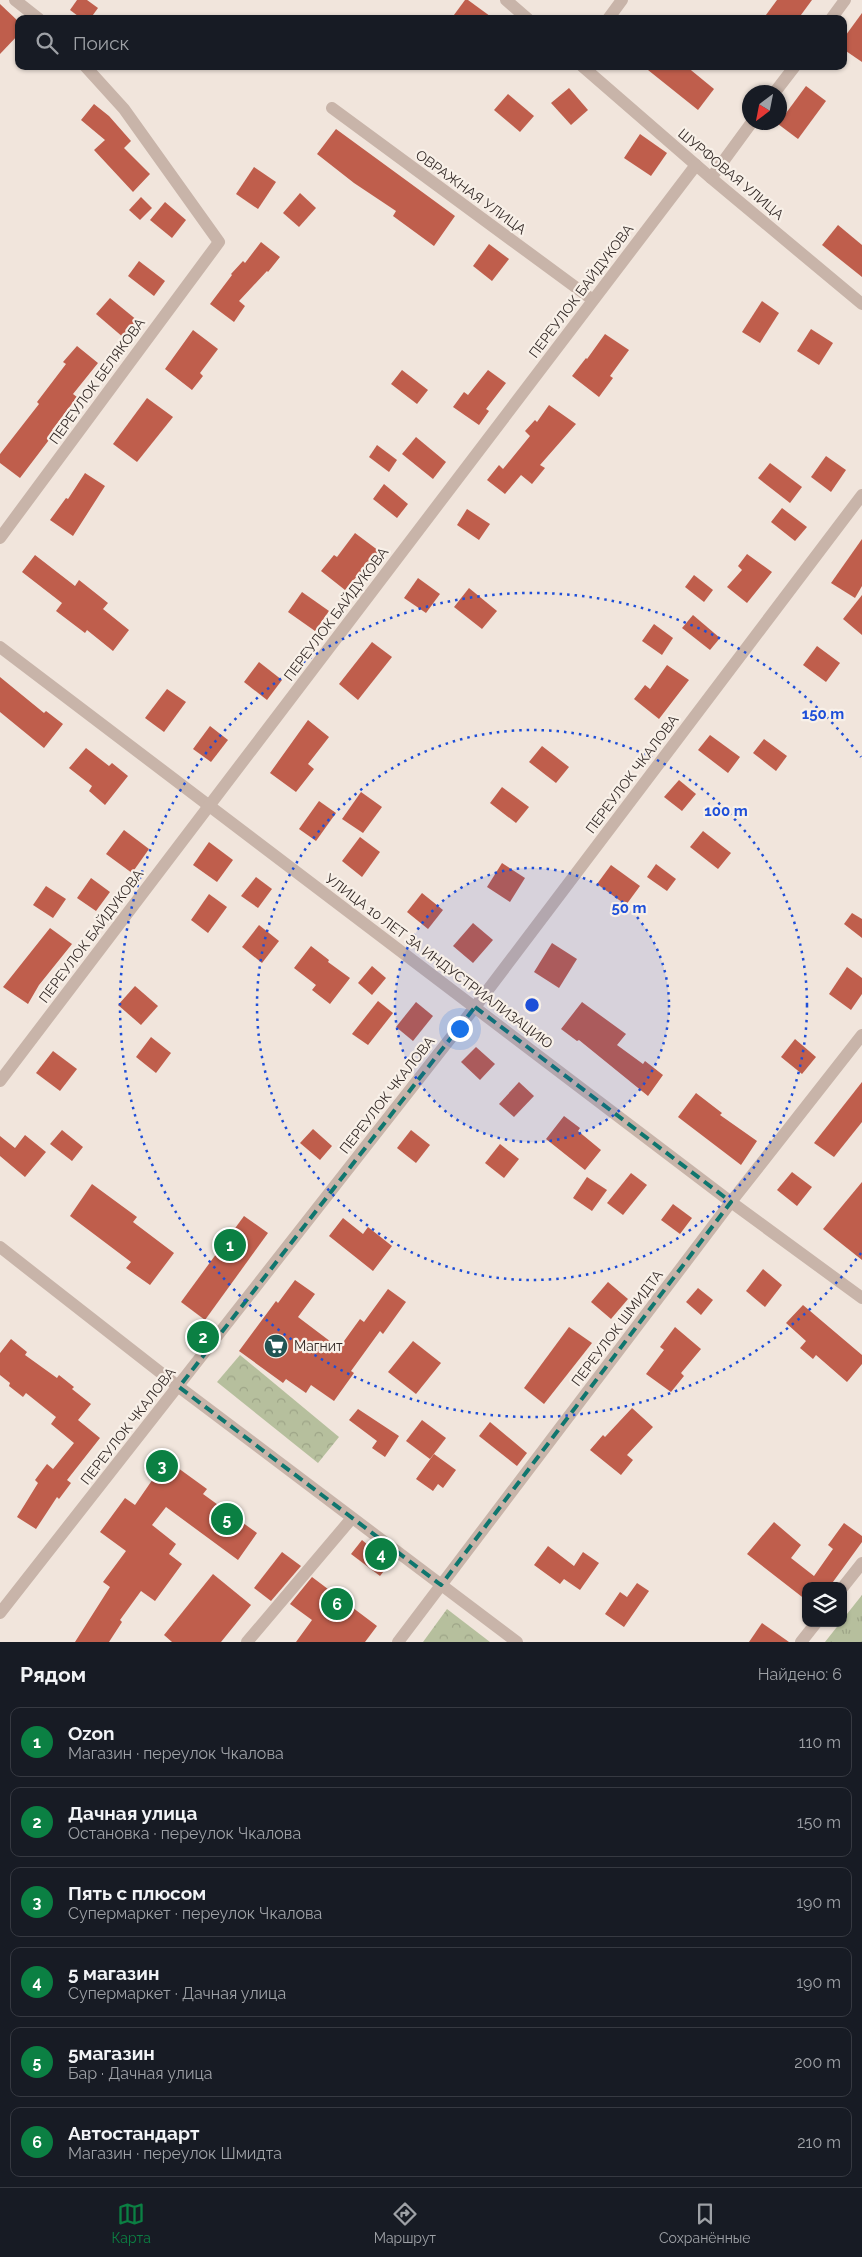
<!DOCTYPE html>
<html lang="ru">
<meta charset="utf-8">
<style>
:root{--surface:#171b24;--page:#242831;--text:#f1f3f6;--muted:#9ea1a6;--line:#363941;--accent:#0b8043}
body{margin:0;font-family:Raleway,sans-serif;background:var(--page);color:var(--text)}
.controls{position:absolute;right:15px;bottom:15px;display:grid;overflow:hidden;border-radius:10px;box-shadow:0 1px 4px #0004}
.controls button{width:45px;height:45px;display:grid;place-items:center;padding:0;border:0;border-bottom:1px solid var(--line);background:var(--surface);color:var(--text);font:25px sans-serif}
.compass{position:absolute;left:742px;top:85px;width:45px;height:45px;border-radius:50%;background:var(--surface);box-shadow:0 1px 4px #0004;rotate:212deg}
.you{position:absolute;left:459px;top:1028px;width:18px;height:18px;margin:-12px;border:4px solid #fff;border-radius:50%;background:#1a73e8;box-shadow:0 0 0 8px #1a73e833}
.badge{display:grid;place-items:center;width:32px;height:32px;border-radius:50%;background:var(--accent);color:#fff;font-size:16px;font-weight:700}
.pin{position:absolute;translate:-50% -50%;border:2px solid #fff;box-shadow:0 1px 5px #0006}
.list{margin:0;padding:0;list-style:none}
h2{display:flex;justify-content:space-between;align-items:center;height:65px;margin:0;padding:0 20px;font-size:21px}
h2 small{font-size:16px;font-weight:400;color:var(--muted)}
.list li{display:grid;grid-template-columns:32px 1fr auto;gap:15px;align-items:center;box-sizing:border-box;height:70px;margin:0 10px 10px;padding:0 10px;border:1px solid var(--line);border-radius:10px}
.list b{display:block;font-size:19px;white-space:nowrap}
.list p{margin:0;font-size:16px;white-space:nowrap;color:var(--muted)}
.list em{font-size:16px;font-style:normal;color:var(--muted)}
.icon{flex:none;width:28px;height:28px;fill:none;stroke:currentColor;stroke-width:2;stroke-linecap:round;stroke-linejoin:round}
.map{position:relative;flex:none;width:862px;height:1642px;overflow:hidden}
.search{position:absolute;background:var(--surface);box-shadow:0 1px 4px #0004;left:15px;right:15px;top:15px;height:55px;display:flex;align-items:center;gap:12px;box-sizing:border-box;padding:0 18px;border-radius:10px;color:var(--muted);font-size:19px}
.sheet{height:545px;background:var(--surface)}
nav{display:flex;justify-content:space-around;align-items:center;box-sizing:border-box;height:70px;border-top:1px solid var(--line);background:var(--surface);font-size:14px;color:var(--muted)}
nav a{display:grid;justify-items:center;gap:2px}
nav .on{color:var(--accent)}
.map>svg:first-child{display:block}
</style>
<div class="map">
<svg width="862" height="1642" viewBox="0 0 862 1642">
<defs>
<pattern id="forest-crowns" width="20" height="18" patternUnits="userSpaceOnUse" patternTransform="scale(1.25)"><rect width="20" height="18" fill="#b6bf9d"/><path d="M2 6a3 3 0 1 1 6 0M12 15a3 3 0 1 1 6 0" fill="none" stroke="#9da487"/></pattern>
<pattern id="park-tufts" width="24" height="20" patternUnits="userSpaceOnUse" patternTransform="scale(1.25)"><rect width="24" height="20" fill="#b6bf9d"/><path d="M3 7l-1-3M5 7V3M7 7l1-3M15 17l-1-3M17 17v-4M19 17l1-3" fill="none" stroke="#9da487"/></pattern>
</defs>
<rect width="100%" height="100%" fill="#f1e5dc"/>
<g fill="url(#forest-crowns)">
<polygon points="240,1355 339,1437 318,1463 217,1382"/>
<polygon points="447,1609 490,1642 423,1642"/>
</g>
<polygon fill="url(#park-tufts)" points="862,1595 862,1642 825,1642 840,1623 843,1623 843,1619"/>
<g fill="#bf5e4c">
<polygon points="77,0 87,0 98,8 90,19 82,19 70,10"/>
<polygon points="465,0 468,0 494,19 451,19"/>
<polygon points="777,0 812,0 798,19 763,19"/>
<polygon points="0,4 19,22 19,34 0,54"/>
<polygon points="862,13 862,62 843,49 843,39"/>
<polygon points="643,66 686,66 714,89 698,110"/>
<polygon points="806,86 826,101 798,139 778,124"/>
<polygon points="569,88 588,110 571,125 551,103"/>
<polygon points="508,94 534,116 520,132 494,110"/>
<polygon points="94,104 109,116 131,141 124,148 150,174 133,192 94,150 105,140 81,120"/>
<polygon points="336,129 455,216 434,246 393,216 396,211 354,183 317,154"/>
<polygon points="640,134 667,153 651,176 624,158"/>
<polygon points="254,167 276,182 258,209 236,194"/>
<polygon points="300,193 316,208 299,227 283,213"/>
<polygon points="141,197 152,208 140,220 129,210"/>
<polygon points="165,202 186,220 172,238 150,220"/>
<polygon points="838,225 862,245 862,277 822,245"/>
<polygon points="261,242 280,257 268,272 267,271 239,301 245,306 234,322 210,304 232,275 231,274 243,261 245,263"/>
<polygon points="489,244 509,259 492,281 473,266"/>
<polygon points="139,261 165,281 154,296 128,276"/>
<polygon points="110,298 138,321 124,338 96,314"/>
<polygon points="762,301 779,313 760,343 742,332"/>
<polygon points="811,329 833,343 819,365 797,351"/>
<polygon points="193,330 218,349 200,373 203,376 192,390 165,369"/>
<polygon points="605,334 629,350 610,376 613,378 599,397 572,376 586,358 587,359"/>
<polygon points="77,346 98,363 73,394 77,397 52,430 55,432 20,478 0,463 0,454 39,404 37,402 66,364 63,362"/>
<polygon points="402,370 428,390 417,404 391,384"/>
<polygon points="488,370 506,383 486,409 489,411 479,425 453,407 464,392 468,395"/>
<polygon points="147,398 173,417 137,462 113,444"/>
<polygon points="549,405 576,424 540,465 545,468 532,484 521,475 505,494 487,480 499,465 503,469 530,436 525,431 535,420 537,422"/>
<polygon points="416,437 446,462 433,479 402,454"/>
<polygon points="377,445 397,460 389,472 369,457"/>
<polygon points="826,456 846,470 831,492 811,477"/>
<polygon points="770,463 802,487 790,503 758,478"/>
<polygon points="85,473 105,486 73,536 50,520 66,498 68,499"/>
<polygon points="384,484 408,504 397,518 373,499"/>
<polygon points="782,508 807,527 795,541 771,522"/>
<polygon points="467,509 490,524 479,540 457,525"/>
<polygon points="355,533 379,551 345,590 321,571 334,555 337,557"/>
<polygon points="862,539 862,586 855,598 831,583"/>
<polygon points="747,554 772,572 747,603 727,587 742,570 738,566"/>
<polygon points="35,555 75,586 79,580 108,603 103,609 129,630 113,651 87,630 85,633 56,611 62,603 22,572"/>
<polygon points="694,575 713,590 704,602 685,587"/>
<polygon points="418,578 440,594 426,613 404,598"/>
<polygon points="469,588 497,611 482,629 454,607"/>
<polygon points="302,592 329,611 315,631 288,612"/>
<polygon points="862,595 862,635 843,619"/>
<polygon points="693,615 720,638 710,650 682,628"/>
<polygon points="654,624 673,638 662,655 642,641"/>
<polygon points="372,642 392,657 358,700 339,684"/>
<polygon points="817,646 840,663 826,682 803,665"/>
<polygon points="259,662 282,680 267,700 244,682"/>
<polygon points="667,665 689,680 659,719 634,699 645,685 650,689"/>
<polygon points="0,677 44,713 46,711 63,724 44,748 0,712"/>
<polygon points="167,689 186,702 164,732 145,718"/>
<polygon points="308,720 329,737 308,764 314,769 296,792 270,773"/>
<polygon points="210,726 228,740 211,762 193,749"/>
<polygon points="710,735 740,757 728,773 698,750"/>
<polygon points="764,739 787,756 776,771 753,753"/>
<polygon points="542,746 569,767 556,783 529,762"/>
<polygon points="86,748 109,766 112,763 128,776 105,805 89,791 92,786 69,768"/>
<polygon points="679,780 696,794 682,811 664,797"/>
<polygon points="502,787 529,807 516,823 490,803"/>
<polygon points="361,792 382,807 363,833 342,819"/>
<polygon points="319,801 336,813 316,841 299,829"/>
<polygon points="124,830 149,849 132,873 106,854"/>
<polygon points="703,831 731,853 718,869 690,847"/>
<polygon points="360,837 380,852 362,877 342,861"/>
<polygon points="209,842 233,860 217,882 193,865"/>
<polygon points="502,863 525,878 510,902 487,887"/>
<polygon points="656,864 676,879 667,891 647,877"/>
<polygon points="611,865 640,886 626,905 597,884"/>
<polygon points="256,877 272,889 258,908 241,896"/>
<polygon points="91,878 110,892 96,911 77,898"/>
<polygon points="46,886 66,899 53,918 33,905"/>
<polygon points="422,893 443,910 428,929 407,912"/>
<polygon points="209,894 227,907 208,933 191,920"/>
<polygon points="852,913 862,919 862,938 844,924"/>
<polygon points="473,923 493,940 473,963 453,946"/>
<polygon points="259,925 279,941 262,963 242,947"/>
<polygon points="50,928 72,944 39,985 28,1004 3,987"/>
<polygon points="552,943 577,959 559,988 534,972"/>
<polygon points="311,946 329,960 328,962 350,978 330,1004 312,990 316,985 294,968"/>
<polygon points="372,966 386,978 372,995 358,983"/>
<polygon points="847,967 862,978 862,994 851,1010 829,994"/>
<polygon points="135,986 158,1006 141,1025 118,1005"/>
<polygon points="378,1001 393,1013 368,1045 352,1034"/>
<polygon points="416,1002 433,1016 413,1041 396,1027"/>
<polygon points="582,1002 626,1034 617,1045 643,1064 645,1061 663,1075 648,1096 579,1040 577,1041 561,1029"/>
<polygon points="151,1037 171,1053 156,1073 136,1057"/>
<polygon points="795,1039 816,1057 802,1074 781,1057"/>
<polygon points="476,1047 495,1064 480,1080 461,1062"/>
<polygon points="53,1051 77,1069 60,1091 36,1073"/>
<polygon points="519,1082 534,1096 514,1117 499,1104"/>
<polygon points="862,1082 862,1122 834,1157 814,1143"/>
<polygon points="696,1093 722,1113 720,1115 757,1141 741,1165 678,1117"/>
<polygon points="564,1116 580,1128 578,1131 601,1150 585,1170 546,1139"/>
<polygon points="313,1129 332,1146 320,1160 300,1143"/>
<polygon points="62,1130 83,1147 72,1161 50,1144"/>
<polygon points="411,1130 430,1145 416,1163 397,1148"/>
<polygon points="25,1135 46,1152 25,1177 0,1156 0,1136 15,1148"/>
<polygon points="500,1144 519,1159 504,1178 485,1163"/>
<polygon points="792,1172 812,1187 797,1206 777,1190"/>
<polygon points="631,1173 647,1185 623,1215 607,1203"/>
<polygon points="587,1177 607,1190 592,1211 573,1198"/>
<polygon points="862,1182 862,1260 823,1229"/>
<polygon points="92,1184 137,1217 133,1222 174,1253 150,1285 126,1268 131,1262 70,1216"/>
<polygon points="673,1204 692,1218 680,1234 661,1220"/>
<polygon points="244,1216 268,1233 205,1320 181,1302"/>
<polygon points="343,1218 363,1234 368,1227 392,1246 373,1271 329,1236"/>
<polygon points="763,1269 782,1285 765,1307 746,1291"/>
<polygon points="295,1280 315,1294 298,1317 339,1348 360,1319 364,1322 388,1289 406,1302 383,1334 380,1331 351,1371 354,1373 334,1401 311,1385 306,1393 286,1379 283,1383 239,1351 276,1301 278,1303"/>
<polygon points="608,1282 628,1299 611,1319 591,1302"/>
<polygon points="698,1288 713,1300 701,1315 686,1302"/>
<polygon points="803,1305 862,1355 862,1364 847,1382 816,1355 813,1359 800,1348 806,1341 786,1323"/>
<polygon points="569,1327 592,1343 544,1404 524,1388"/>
<polygon points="675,1327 701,1349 681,1373 684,1376 671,1392 646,1374 664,1350 660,1347"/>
<polygon points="11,1339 27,1352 25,1355 57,1378 59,1375 74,1387 72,1389 91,1404 78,1420 100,1438 67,1480 71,1483 59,1499 57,1497 36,1529 17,1517 38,1483 35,1480 47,1464 53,1469 74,1443 51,1424 56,1417 26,1393 23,1397 9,1386 10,1383 0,1375 0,1353"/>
<polygon points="413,1341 441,1363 416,1394 388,1372"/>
<polygon points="632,1408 653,1427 627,1455 633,1460 621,1475 590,1450 603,1435 605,1437"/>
<polygon points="358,1409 399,1436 385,1457 372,1448 377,1441 349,1420"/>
<polygon points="422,1420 446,1438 430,1459 406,1441"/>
<polygon points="490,1422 527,1453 517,1466 479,1436"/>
<polygon points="156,1452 207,1489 203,1494 257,1533 238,1560 166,1507 152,1525 176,1544 169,1554 182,1564 155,1601 141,1591 120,1620 122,1622 109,1642 75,1642 110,1587 103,1582 126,1551 100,1532 125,1498 135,1505 155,1476 144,1468"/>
<polygon points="434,1454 456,1470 443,1488 438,1484 433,1491 416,1479"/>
<polygon points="774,1522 801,1545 791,1558 814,1576 833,1549 828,1545 844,1523 862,1536 862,1542 830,1586 806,1586 806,1600 747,1554"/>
<polygon points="362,1540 390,1563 380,1576 351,1554"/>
<polygon points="548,1546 574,1566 583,1552 599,1563 580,1590 564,1579 560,1584 534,1565"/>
<polygon points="282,1552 301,1566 271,1601 254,1588"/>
<polygon points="213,1574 251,1605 221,1642 172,1642 164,1635"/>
<polygon points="312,1577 377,1626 365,1642 296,1642 312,1620 290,1604"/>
<polygon points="637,1583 649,1591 624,1627 605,1614 620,1592 627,1597"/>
<polygon points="762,1623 789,1642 749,1642"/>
</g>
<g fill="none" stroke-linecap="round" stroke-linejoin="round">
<g stroke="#c8b4a9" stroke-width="12">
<polyline points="15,0 39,19"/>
<polyline points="506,0 528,19"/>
<polyline points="608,19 622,0"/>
<polyline points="831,19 845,0"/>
<polyline points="582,66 711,178 862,304"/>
<polyline points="775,92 795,66"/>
<polyline points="332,108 593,300"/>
<polyline points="711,178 752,122"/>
<polyline points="0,538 219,242 124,109 85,66"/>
<polyline points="0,647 731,1202 862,1298"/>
<polyline points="0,1081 696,165"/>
<polyline points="0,1247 179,1387 517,1642"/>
<polyline points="843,1587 862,1563"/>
<polyline points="0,1613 475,1007 862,495"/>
<polyline points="247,1642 352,1518"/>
<polyline points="398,1642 731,1202 862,1035"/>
<polyline points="801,1642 816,1623"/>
</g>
</g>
<path fill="none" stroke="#0f766e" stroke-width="4" stroke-dasharray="10 6" stroke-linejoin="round" d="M475 1007 731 1202 441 1585 179 1387Z"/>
<circle cx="532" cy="1005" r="137" fill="#1d4ed8" fill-opacity=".12"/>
<g fill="none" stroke="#1d4ed8" stroke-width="2.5" stroke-dasharray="2.5 5">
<circle cx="532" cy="1005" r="137"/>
<circle cx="532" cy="1005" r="275"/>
<path d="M861 1253A412 412 0 1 1 861 757"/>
</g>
<defs>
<g id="supermarket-disc" transform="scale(1.25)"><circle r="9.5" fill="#205554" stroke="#f8f0e8"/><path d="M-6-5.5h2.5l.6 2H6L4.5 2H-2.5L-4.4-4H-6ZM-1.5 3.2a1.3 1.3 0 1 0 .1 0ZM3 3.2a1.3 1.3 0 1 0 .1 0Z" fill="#fff"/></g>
</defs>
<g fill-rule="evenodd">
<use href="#supermarket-disc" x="276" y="1346"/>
</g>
<g text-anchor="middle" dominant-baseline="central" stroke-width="4.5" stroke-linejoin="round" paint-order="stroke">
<g font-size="14" fill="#352b28" stroke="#f8f0e8">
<text transform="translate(731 174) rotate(40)">ШУРФОВАЯ УЛИЦА</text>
<text transform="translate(471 192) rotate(36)">ОВРАЖНАЯ УЛИЦА</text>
<text transform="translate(581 291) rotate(-53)">ПЕРЕУЛОК БАЙДУКОВА</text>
<text transform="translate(97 381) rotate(-54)">ПЕРЕУЛОК БЕЛЯКОВА</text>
<text transform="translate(336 614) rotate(-53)">ПЕРЕУЛОК БАЙДУКОВА</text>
<text transform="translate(632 774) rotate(-53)">ПЕРЕУЛОК ЧКАЛОВА</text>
<text transform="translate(91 936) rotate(-53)">ПЕРЕУЛОК БАЙДУКОВА</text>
<text transform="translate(439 961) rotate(37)">УЛИЦА 10 ЛЕТ ЗА ИНДУСТРИАЛИЗАЦИЮ</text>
<text transform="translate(387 1095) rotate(-52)">ПЕРЕУЛОК ЧКАЛОВА</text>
<text transform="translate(617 1328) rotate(-53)">ПЕРЕУЛОК ШМИДТА</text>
<text transform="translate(128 1426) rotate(-52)">ПЕРЕУЛОК ЧКАЛОВА</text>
</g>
<g font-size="14" fill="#352b28" stroke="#f8f0e8" text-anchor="start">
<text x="294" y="1346">Магнит</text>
</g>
</g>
<circle cx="532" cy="1005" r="8" fill="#1d4ed8" stroke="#f8f0e8" stroke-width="2.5"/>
<g font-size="15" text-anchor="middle" font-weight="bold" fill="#1d4ed8" stroke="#f8f0e8" stroke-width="4.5" stroke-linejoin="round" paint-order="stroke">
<text x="823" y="719">150 m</text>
<text x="726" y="816">100 m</text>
<text x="629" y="913">50 m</text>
</g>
</svg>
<div class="controls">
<button><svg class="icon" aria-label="layers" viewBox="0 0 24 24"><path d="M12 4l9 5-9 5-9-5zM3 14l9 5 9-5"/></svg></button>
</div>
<svg class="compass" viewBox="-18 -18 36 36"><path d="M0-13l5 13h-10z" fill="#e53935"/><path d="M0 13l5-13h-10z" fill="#9ea1a6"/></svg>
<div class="you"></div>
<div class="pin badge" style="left:230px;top:1245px">1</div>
<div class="pin badge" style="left:203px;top:1337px">2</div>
<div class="pin badge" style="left:162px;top:1466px">3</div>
<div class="pin badge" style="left:381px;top:1554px">4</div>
<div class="pin badge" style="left:227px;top:1519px">5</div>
<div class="pin badge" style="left:337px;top:1604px">6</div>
<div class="search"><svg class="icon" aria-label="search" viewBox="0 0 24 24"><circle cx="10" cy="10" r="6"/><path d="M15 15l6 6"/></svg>Поиск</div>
</div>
<section class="sheet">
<h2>Рядом<small>Найдено: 6</small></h2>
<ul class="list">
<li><span class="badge">1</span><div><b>Ozon</b><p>Магазин · переулок Чкалова</p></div><em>110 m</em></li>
<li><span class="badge">2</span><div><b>Дачная улица</b><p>Остановка · переулок Чкалова</p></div><em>150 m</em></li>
<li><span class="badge">3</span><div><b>Пять с плюсом</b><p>Супермаркет · переулок Чкалова</p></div><em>190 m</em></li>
<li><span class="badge">4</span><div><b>5 магазин</b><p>Супермаркет · Дачная улица</p></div><em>190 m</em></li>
<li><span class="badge">5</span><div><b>5магазин</b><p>Бар · Дачная улица</p></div><em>200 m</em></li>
<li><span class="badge">6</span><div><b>Автостандарт</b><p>Магазин · переулок Шмидта</p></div><em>210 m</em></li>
</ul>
</section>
<nav>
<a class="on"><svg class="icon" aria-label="map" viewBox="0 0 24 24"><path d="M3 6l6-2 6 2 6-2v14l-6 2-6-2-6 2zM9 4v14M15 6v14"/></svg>Карта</a>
<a><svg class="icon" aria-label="directions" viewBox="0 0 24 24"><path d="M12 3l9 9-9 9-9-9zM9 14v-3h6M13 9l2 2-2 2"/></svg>Маршрут</a>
<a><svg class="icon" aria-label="saved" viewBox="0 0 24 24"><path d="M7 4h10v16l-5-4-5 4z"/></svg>Сохранённые</a>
</nav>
